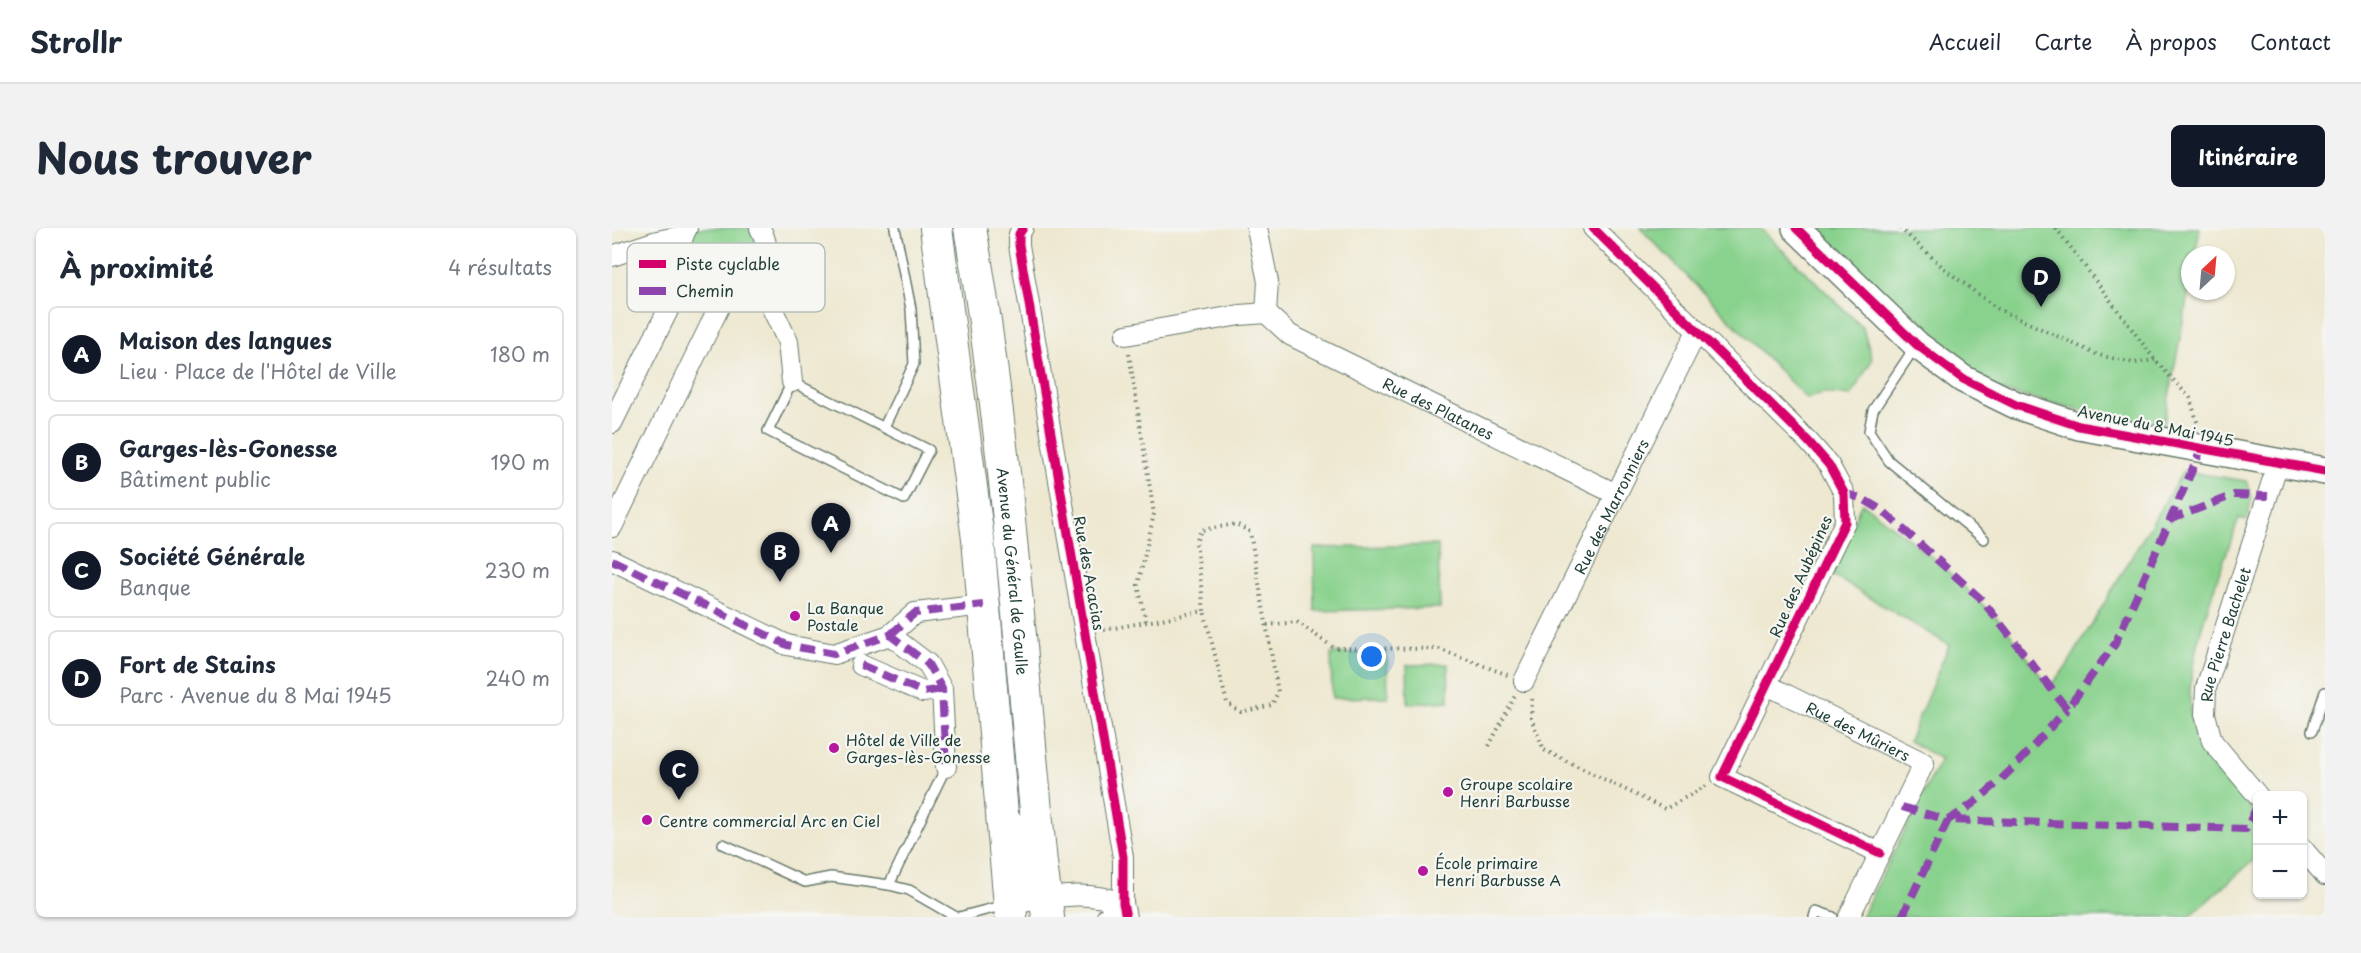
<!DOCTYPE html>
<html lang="fr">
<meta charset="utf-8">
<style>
:root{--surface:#fff;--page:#f2f2f3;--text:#1f2937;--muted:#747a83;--line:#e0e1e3;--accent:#111827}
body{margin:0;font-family:"Playpen Sans",sans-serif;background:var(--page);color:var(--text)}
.controls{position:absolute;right:18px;bottom:18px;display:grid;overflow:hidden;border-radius:9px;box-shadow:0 2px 4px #0004}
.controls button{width:54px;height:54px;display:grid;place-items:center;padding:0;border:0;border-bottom:2px solid var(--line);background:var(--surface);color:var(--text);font:30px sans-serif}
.compass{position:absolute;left:1569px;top:18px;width:54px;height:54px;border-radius:50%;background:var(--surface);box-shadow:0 2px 4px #0004;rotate:26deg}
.you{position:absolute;left:760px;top:429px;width:21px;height:21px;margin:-15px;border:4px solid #fff;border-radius:50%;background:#1a73e8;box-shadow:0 0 0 9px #1a73e833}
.badge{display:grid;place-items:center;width:39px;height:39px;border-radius:50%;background:var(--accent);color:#fff;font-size:20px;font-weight:700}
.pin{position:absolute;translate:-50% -50px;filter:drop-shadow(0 2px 3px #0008)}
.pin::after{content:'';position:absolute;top:32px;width:21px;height:18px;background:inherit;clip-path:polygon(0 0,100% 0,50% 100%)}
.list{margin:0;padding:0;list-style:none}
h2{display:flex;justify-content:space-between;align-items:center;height:78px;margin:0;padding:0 24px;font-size:26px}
h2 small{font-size:20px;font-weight:400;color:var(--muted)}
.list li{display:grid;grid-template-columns:39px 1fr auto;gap:18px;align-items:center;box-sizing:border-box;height:96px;margin:0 12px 12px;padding:0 12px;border:2px solid var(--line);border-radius:9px}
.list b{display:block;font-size:22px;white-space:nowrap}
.list p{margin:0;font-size:20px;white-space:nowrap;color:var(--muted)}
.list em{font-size:20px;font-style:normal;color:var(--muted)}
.map{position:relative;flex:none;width:1713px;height:689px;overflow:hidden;border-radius:9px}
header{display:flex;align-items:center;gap:36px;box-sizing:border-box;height:84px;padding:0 30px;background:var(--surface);border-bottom:2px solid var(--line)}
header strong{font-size:28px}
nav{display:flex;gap:33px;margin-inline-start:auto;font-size:21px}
.intro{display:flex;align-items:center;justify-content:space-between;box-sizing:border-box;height:144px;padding:0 36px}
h1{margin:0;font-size:42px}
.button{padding:15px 27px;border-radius:9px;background:var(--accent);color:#fff;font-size:21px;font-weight:700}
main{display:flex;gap:36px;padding:0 36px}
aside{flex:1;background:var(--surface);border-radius:9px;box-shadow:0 2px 4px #0004}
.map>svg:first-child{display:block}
</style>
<header>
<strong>Strollr</strong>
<nav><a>Accueil</a><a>Carte</a><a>À propos</a><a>Contact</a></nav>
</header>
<div class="intro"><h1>Nous trouver</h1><a class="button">Itinéraire</a></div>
<main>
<aside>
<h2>À proximité<small>4 résultats</small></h2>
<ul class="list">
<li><span class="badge">A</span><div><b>Maison des langues</b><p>Lieu · Place de l'Hôtel de Ville</p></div><em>180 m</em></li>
<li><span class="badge">B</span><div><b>Garges-lès-Gonesse</b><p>Bâtiment public</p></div><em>190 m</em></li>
<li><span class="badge">C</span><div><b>Société Générale</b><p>Banque</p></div><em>230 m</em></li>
<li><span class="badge">D</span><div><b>Fort de Stains</b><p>Parc · Avenue du 8 Mai 1945</p></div><em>240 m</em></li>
</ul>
</aside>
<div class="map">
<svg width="1713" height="689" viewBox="0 0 1713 689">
<rect width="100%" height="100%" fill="#f6f6f2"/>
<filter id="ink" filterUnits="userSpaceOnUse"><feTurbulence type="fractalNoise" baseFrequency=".0167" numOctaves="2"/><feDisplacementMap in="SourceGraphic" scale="12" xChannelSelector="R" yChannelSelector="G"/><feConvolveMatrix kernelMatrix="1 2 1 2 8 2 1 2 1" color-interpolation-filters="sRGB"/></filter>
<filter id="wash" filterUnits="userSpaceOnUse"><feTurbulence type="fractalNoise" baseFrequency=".008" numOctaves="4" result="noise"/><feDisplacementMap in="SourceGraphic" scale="24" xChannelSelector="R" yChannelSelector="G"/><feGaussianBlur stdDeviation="1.35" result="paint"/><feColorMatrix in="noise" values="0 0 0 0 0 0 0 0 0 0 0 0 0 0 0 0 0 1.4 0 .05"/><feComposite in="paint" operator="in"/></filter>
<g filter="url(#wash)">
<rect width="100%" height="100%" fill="#eee8d0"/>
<g fill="#89d28d" stroke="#548860" stroke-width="1.5">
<polygon points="75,0 148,0 155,24 120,68 75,50"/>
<polygon points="1028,0 1148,0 1251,100 1260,132 1239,168 1211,165 1195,171"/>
<polygon points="1199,0 1588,0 1583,27 1578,27 1578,56 1551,201 1376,160 1309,103"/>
<path d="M1571 243 1634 253 1640 270 1635 292 1627 290C1608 346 1564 446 1582 503 1593 535 1624 562 1645 587V629L1577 689H1249L1329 531 1297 513 1337 417 1218 346 1250 275 1325 333 1392 397 1437 459 1455 438Z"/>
<polygon points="826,317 828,380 703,383 702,320"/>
<polygon points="775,424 776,469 720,470 719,426"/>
<polygon points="836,436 837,473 796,476 795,437"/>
</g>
</g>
<g filter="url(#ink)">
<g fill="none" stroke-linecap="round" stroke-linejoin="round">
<g stroke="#67796b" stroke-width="12">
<g id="lane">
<polyline points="1303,119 1261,182 1257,203 1277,233 1372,311"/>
<polygon points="180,154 317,222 292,271 156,203"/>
<polyline points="272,199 302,136 299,81 283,0"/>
<polyline points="1700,503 1713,464"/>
<polyline points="111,616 193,654 219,649 277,657 297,662 344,689"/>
<polyline points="277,657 334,539"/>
<polyline points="347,689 393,677"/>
<polyline points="1202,689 1204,683 1221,689"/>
</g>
</g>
<g stroke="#67796b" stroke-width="22">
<g id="street">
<path d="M75 0C68 13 65 26 70 40 92 98 180 60 148 0"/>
<polyline points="411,0 407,6 407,17 511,629 511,675 514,689"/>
<polyline points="645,0 656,54 654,85"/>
<polyline points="981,0 1196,213 1217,237 1232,265 1233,294 1110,549 1268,625"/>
<polyline points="0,28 45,13 70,8"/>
<polyline points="143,56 158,76 176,114 180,154"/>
<path id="s1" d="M654 85 678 107 1004 266"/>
<polyline points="514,107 628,87 654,85"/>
<polyline points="0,195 67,60 71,42"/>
<polyline points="0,299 112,69"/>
<polyline points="0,332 175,417 222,426 278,407 316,436 330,461 334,539"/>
<polyline points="278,407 303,385 372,377"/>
<polyline points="249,437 311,464 330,461"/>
<path id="s2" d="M912 453 1085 103"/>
<path id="s3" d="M1155 457 1312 535 1237 689"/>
<path id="s4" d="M1646 568 1600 513 1593 486 1594 460 1666 235"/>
<polyline points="402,594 422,660"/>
<polyline points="1690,620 1713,647"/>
<path d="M398 676C441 670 469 661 511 675"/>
<polyline points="495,689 511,675"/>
</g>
</g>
<g stroke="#67796b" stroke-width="30">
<polyline id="secondary" points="1184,0 1305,117 1351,151 1404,177 1467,198 1713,243"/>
</g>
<g stroke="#67796b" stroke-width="34">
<g id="primary">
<polyline points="324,0 366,311 399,689"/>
<path id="s5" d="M358 0C395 210 408 423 429 635L436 689"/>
</g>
</g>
<g stroke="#67796b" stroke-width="4" stroke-dasharray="1.5 4.5" stroke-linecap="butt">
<polyline points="1288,0 1335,43 1386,81 1486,127 1522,135 1543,132"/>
<polyline points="1444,0 1543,132 1578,170 1586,197"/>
<polyline points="517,126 542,286 526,357 534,394"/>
<polyline points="655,397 685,394 722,420 827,421 896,447"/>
<polyline points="492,402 592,383 584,314 589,302 624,296 638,304 666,464 660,477 629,484 615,475 592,383"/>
<polyline points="920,471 919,490 932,522 1053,581 1094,558"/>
<polyline points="877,518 903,468"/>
</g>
<use href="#lane" stroke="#fff" stroke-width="9"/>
<use href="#street" stroke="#fff" stroke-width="20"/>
<use href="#secondary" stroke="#fff" stroke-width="27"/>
<use href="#primary" stroke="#fff" stroke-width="32"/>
<g stroke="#8e44ad" stroke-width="8" stroke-dasharray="15 8" stroke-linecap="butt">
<polyline points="1232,265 1251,271 1271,283 1370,372 1455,481 1503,416 1589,222"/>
<polyline points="1557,292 1622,267 1656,268"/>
<polyline points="0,332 175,417 222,426 278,407 316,436 330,461 334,539"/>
<polyline points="278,407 303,385 372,377"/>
<polyline points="249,437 311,464 330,461"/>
<path d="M1290 579 1336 592C1384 564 1418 521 1455 481"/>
<polyline points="1290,689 1336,592 1634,601 1646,577"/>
</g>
<g stroke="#f6f6f2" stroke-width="13">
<g id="cycleway">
<polyline points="411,0 407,6 407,17 511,629 511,675 514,689"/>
<polyline points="981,0 1196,213 1217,237 1232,265 1233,294 1110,549 1268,625"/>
<polyline points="1184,0 1305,117 1351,151 1404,177 1467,198 1713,243"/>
</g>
</g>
<use href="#cycleway" stroke="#d6006c" stroke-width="9"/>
</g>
</g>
<g fill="#b5179e" stroke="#f6f6f2" stroke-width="2">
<circle cx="183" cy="388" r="6"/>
<circle cx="222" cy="520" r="6"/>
<circle cx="836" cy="564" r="6"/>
<circle cx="35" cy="592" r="6"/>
<circle cx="811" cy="643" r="6"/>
</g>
<g text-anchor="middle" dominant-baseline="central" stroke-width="4.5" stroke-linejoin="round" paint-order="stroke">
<g font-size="15" fill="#1f3d34" stroke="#f6f6f2">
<text stroke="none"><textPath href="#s1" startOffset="198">Rue des Platanes</textPath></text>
<text transform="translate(1544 197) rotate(11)">Avenue du 8 Mai 1945</text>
<text stroke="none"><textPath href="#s2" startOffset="195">Rue des Marronniers</textPath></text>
<text stroke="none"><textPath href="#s5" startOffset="346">Avenue du Général de Gaulle</textPath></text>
<text transform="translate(478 345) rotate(80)">Rue des Acacias</text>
<text transform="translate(1188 348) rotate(-66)">Rue des Aubépines</text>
<text stroke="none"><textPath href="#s4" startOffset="182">Rue Pierre Bachelet</textPath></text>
<text stroke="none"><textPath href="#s3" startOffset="102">Rue des Mûriers</textPath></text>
</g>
<g font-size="15" fill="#1f3d34" stroke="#f6f6f2" text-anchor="start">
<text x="195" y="379">La Banque<tspan x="195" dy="17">Postale</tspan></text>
<text x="234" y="511">Hôtel de Ville de<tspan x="234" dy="17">Garges-lès-Gonesse</tspan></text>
<text x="848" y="555">Groupe scolaire<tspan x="848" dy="17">Henri Barbusse</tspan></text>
<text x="47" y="592">Centre commercial Arc en Ciel</text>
<text x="823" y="634">École primaire<tspan x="823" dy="17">Henri Barbusse A</tspan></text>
</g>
</g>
<rect x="15" y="15" width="198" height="69" rx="9" fill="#f6f6f2" stroke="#b6beb9" stroke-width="1.5"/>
<rect x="27" y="32" width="27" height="8" fill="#d6006c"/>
<rect x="27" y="59" width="27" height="8" fill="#8e44ad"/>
<g font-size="16" fill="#1f3d34">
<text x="64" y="42">Piste cyclable</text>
<text x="64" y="69">Chemin</text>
</g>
</svg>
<div class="controls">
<button>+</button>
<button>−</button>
</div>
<svg class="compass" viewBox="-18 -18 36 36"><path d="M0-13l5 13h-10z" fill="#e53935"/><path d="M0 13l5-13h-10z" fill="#747a83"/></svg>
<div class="you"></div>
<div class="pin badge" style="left:219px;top:325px">A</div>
<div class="pin badge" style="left:168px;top:354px">B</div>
<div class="pin badge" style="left:67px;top:572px">C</div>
<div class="pin badge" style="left:1429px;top:79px">D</div>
</div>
</main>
